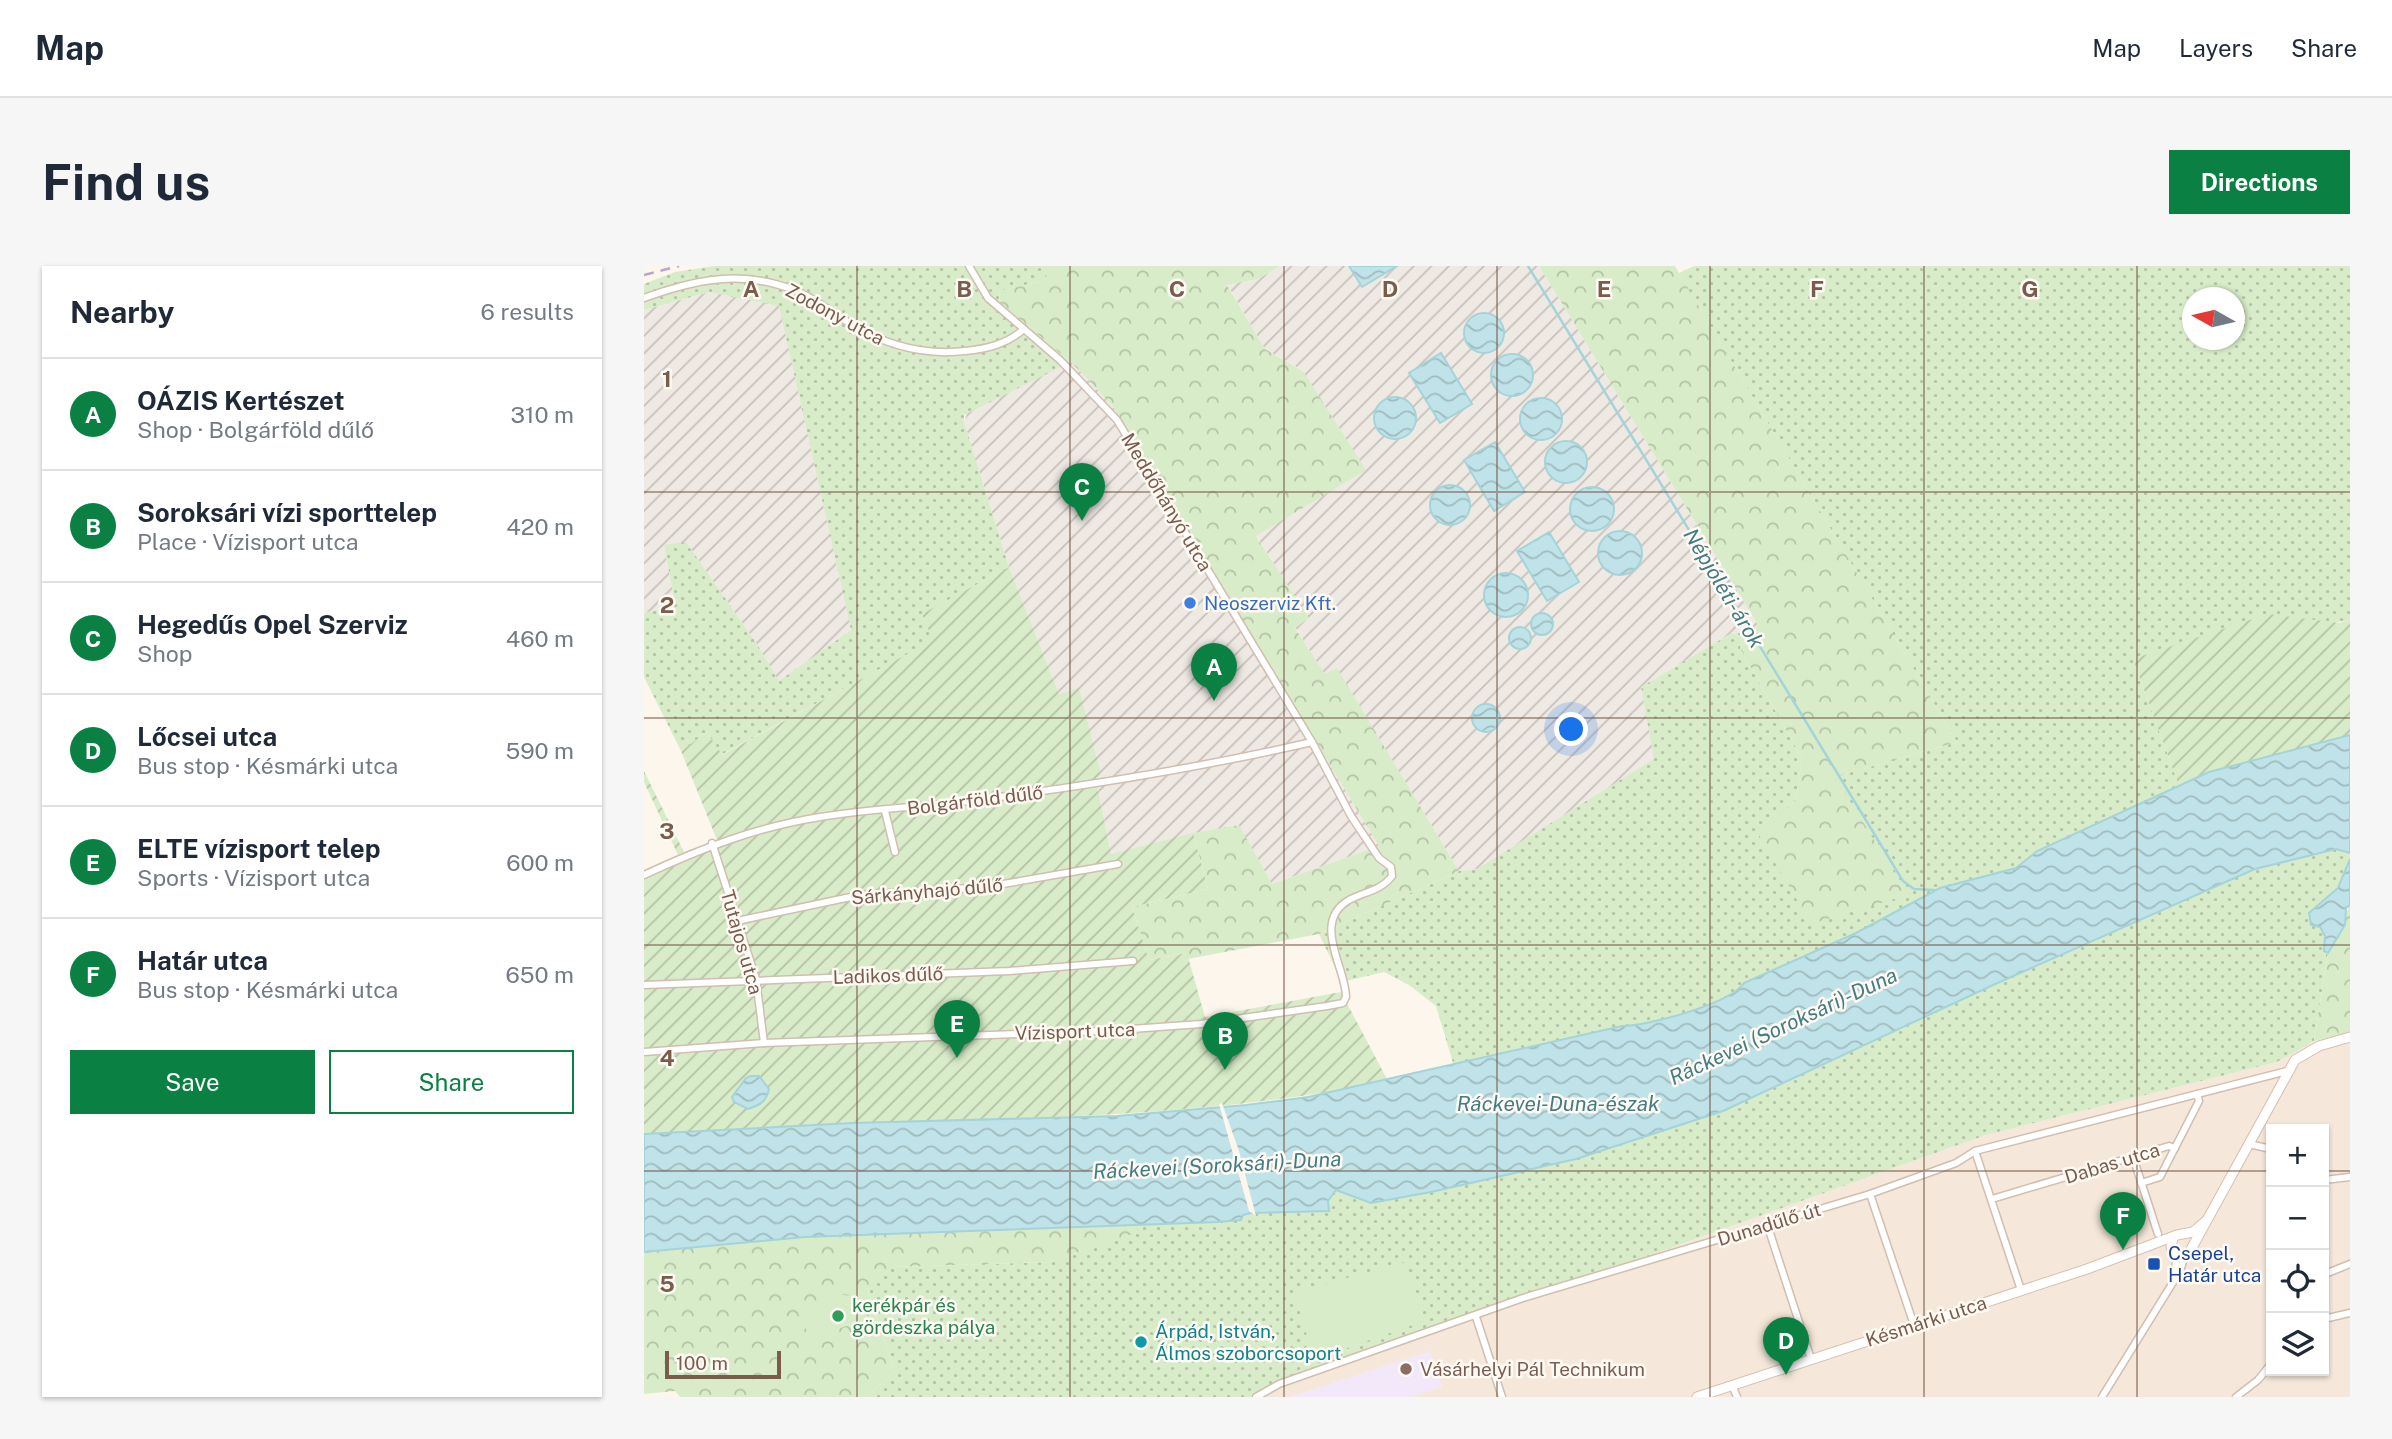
<!DOCTYPE html>
<meta charset="utf-8">
<style>
:root{--surface:#fff;--page:#f6f6f7;--text:#1f2937;--muted:#747a83;--line:#e0e1e3;--accent:#0b8043}
body{margin:0;font-family:"Public Sans",sans-serif;background:var(--page);color:var(--text)}
.controls{position:absolute;right:21px;bottom:21px;display:grid;overflow:hidden;border-radius:0px;box-shadow:0 2px 5px #0004}
.controls button{width:63px;height:63px;display:grid;place-items:center;padding:0;border:0;border-bottom:2px solid var(--line);background:var(--surface);color:var(--text);font:35px sans-serif}
.compass{position:absolute;left:1538px;top:21px;width:63px;height:63px;border-radius:50%;background:var(--surface);box-shadow:0 2px 5px #0004;rotate:278deg}
.scale{position:absolute;left:21px;bottom:18px;width:116px;box-sizing:border-box;padding-left:7px;border:4px solid #7a5c4d;border-top:0;font-size:19px;line-height:24px;white-space:nowrap;color:#7a5c4d;-webkit-text-stroke:5px #fffaf3;paint-order:stroke}
.you{position:absolute;left:928px;top:464px;width:24px;height:24px;margin:-18px;border:5px solid #fff;border-radius:50%;background:#1a73e8;box-shadow:0 0 0 10px #1a73e833}
.badge{display:grid;place-items:center;width:46px;height:46px;border-radius:50%;background:var(--accent);color:#fff;font-size:23px;font-weight:700}
.pin{position:absolute;translate:-50% -58px;filter:drop-shadow(0 2px 4px #0008)}
.pin::after{content:'';position:absolute;top:37px;width:24px;height:21px;background:inherit;clip-path:polygon(0 0,100% 0,50% 100%)}
.list{margin:0;padding:0;list-style:none}
h2{display:flex;justify-content:space-between;align-items:center;height:91px;margin:0;padding:0 28px;font-size:30px}
h2 small{font-size:23px;font-weight:400;color:var(--muted)}
.list li{display:grid;grid-template-columns:46px 1fr auto;gap:21px;align-items:center;box-sizing:border-box;height:112px;padding:0 28px;border-top:2px solid var(--line)}
.list b{display:block;font-size:26px;white-space:nowrap}
.list p{margin:0;font-size:23px;white-space:nowrap;color:var(--muted)}
.list em{font-size:23px;font-style:normal;color:var(--muted)}
.actions{display:flex;gap:14px;padding:21px 28px}
.actions a{flex:1;padding:16px 0;border:2px solid var(--accent);border-radius:0px;text-align:center;font-size:24px;color:var(--accent)}
.actions .main{background:var(--accent);color:#fff}
.icon{flex:none;width:38px;height:38px;fill:none;stroke:currentColor;stroke-width:2;stroke-linecap:round;stroke-linejoin:round}
.map{position:relative;flex:none;width:1706px;height:1131px;overflow:hidden;border-radius:0px}
header{display:flex;align-items:center;gap:42px;box-sizing:border-box;height:98px;padding:0 35px;background:var(--surface);border-bottom:2px solid var(--line)}
header strong{font-size:33px}
nav{display:flex;gap:38px;margin-inline-start:auto;font-size:24px}
.intro{display:flex;align-items:center;justify-content:space-between;box-sizing:border-box;height:168px;padding:0 42px}
h1{margin:0;font-size:49px}
.button{padding:18px 32px;border-radius:0px;background:var(--accent);color:#fff;font-size:24px;font-weight:700}
main{display:flex;gap:42px;padding:0 42px}
aside{flex:1;background:var(--surface);border-radius:0px;box-shadow:0 2px 5px #0004}
.map>svg:first-child{display:block}
</style>
<header>
<strong>Map</strong>
<nav><a>Map</a><a>Layers</a><a>Share</a></nav>
</header>
<div class="intro"><h1>Find us</h1><a class="button">Directions</a></div>
<main>
<aside>
<h2>Nearby<small>6 results</small></h2>
<ul class="list">
<li><span class="badge">A</span><div><b>OÁZIS Kertészet</b><p>Shop · Bolgárföld dűlő</p></div><em>310 m</em></li>
<li><span class="badge">B</span><div><b>Soroksári vízi sporttelep</b><p>Place · Vízisport utca</p></div><em>420 m</em></li>
<li><span class="badge">C</span><div><b>Hegedűs Opel Szerviz</b><p>Shop</p></div><em>460 m</em></li>
<li><span class="badge">D</span><div><b>Lőcsei utca</b><p>Bus stop · Késmárki utca</p></div><em>590 m</em></li>
<li><span class="badge">E</span><div><b>ELTE vízisport telep</b><p>Sports · Vízisport utca</p></div><em>600 m</em></li>
<li><span class="badge">F</span><div><b>Határ utca</b><p>Bus stop · Késmárki utca</p></div><em>650 m</em></li>
</ul>
<div class="actions"><a class="main">Save</a><a>Share</a></div>
</aside>
<div class="map">
<svg width="1706" height="1131" viewBox="0 0 1706 1131">
<defs>
<pattern id="industrial-furrows" width="10" height="10" patternUnits="userSpaceOnUse" patternTransform="scale(1.75)"><rect width="10" height="10" fill="#efe9e4"/><path d="M-1 1l2-2M0 10L10 0M9 11l2-2" fill="none" stroke="#c7c0bb"/></pattern>
<pattern id="grass-dots" width="8" height="8" patternUnits="userSpaceOnUse" patternTransform="scale(1.75)"><rect width="8" height="8" fill="#d8ecc9"/><path d="M2 2h.1M6 6h.1" fill="none" stroke="#b4c2a5" stroke-width="1.8" stroke-linecap="round"/></pattern>
<pattern id="forest-crowns" width="20" height="18" patternUnits="userSpaceOnUse" patternTransform="scale(1.75)"><rect width="20" height="18" fill="#d8ecc9"/><path d="M2 6a3 3 0 1 1 6 0M12 15a3 3 0 1 1 6 0" fill="none" stroke="#b4c2a5"/></pattern>
<pattern id="garden-furrows" width="10" height="10" patternUnits="userSpaceOnUse" patternTransform="scale(1.75)"><rect width="10" height="10" fill="#d8ecc9"/><path d="M-1 1l2-2M0 10L10 0M9 11l2-2" fill="none" stroke="#b4c2a5"/></pattern>
<pattern id="water-waves" width="16" height="10" patternUnits="userSpaceOnUse" patternTransform="scale(1.75)"><rect width="16" height="10" fill="#bfe3e8"/><path d="M0 5q4-4 8 0t8 0" fill="none" stroke="#a0bbbe"/></pattern>
</defs>
<rect width="100%" height="100%" fill="#fdf6ec"/>
<path fill="#f5e8da" fill-rule="evenodd" d="M1706 767V1131H612L1342 869 1633 796 1670 775ZM1627 863H1680V1105H1627Z"/>
<g fill="url(#industrial-furrows)">
<polygon points="636,0 895,0 1114,359 1109,365 1086,368 997,421 1011,493 833,603 815,605 693,403 681,409 651,361 664,352 612,269 660,105 621,83 583,18 614,13"/>
<polygon points="65,26 135,39 207,364 135,416 111,375 42,276 20,280 30,333 24,341 0,347 0,44"/>
<polygon points="427,96 468,139 735,580 628,618 594,559 467,588 435,423 415,428 365,301 320,156 324,144"/>
</g>
<polygon fill="#f3e8fa" points="786,1085 798,1121 766,1131 646,1131"/>
<g fill="url(#grass-dots)" fill-rule="evenodd">
<polygon points="70,0 411,0 398,15 355,25 356,37 427,96 320,149 320,156 365,301 279,348 290,374 77,489 63,466 37,485 0,411 0,347 24,341 30,333 20,279 42,276 111,375 135,415 207,364 135,40 65,26 0,44 0,18 31,6"/>
<path d="M1050 0H1706V354L1489 393 1535 520 1393 585 1372 602 1296 622 1212 667 1100 717C1086 738 1003 760 978 761L810 800 792 740 765 719 740 706 698 716 675 668 815 605 833 603 1010 493 997 421 1086 368 1109 365 1114 359 1096 382 1158 492 1152 534 1116 570 1168 658 1190 511 1313 476 1035 7ZM1548 32H1590V74H1548Z"/>
<path d="M1692 583 1706 587C1706 613 1685 634 1665 647L1681 670 1680 684 1684 687 1670 775 1633 796 1342 869 611 1131H222L251 1106 223 1021 249 1001 405 996 491 967V959L597 954 599 949 607 947 685 944 684 935 692 924 727 937 787 926 932 893 1079 845 1349 719 1611 603Z"/>
</g>
<g fill="url(#forest-crowns)">
<polygon points="411,0 636,0 614,13 583,19 621,83 659,105 722,204 612,270 665,352 651,362 681,408 693,402 815,605 675,668 544,693 542,687 505,694 488,641 564,623 549,567 595,559 628,618 735,580 468,139 427,96 356,37 355,25 398,15"/>
<polygon points="895,0 1031,0 1313,476 1191,511 1264,629 1167,658 1115,569 1152,534 1158,492 1096,382 1114,359"/>
<polygon points="1706,639 1706,767 1670,775 1684,687"/>
<polygon points="491,959 492,967 405,996 249,1001 223,1022 251,1106 222,1131 36,1131 31,1125 0,1128 0,986 161,971"/>
</g>
<g fill="url(#garden-furrows)">
<path d="M365 301 415 428 435 422 457 509 452 512 467 588 549 567 564 623 488 641 505 694 543 687 561 751 697 726 744 815C568 851 391 852 212 857 141 859 70 864 0 868V604L34 589 0 516V505L40 586 73 574 37 485 63 466 78 489 289 374 278 348Z"/>
<polygon points="1624,348 1695,357 1706,354 1706,469 1565,506 1535,520 1489,393"/>
</g>
<g fill="#d8ecc9">
<polygon points="762,996 780,1055 670,1094 650,1026"/>
<path d="M198 1029 211 1030 220 1048 227 1052 172 1070 165 1068C146 1039 177 1033 198 1029Z"/>
</g>
<g fill="url(#water-waves)" stroke="#a5d3da" stroke-width="2">
<polygon points="705,0 753,0 718,21"/>
<circle cx="840" cy="67" r="20"/>
<polygon points="797,87 828,138 796,157 765,107"/>
<circle cx="868" cy="109" r="21"/>
<circle cx="751" cy="152" r="21"/>
<circle cx="897" cy="153" r="21"/>
<circle cx="922" cy="196" r="21"/>
<polygon points="851,176 881,226 850,245 820,194"/>
<circle cx="806" cy="239" r="20"/>
<circle cx="948" cy="243" r="22"/>
<circle cx="976" cy="287" r="22"/>
<polygon points="905,266 935,316 903,335 873,285"/>
<circle cx="862" cy="329" r="22"/>
<circle cx="898" cy="358" r="11"/>
<circle cx="876" cy="372" r="11"/>
<circle cx="842" cy="452" r="14"/>
<path d="M1706 469V587L1692 583 1611 603 1349 719 1079 845 932 893 787 926 727 937 692 924 684 935 685 945 607 947 599 949 597 954 574 956 161 971 0 986V868L209 857 473 850 602 839 664 831 978 760C1003 760 1086 738 1100 717L1212 667 1296 622 1372 602 1393 585 1565 506Z"/>
<polygon points="1706,593 1706,639 1702,642 1701,659 1684,687 1680,685 1681,670 1676,661 1667,659 1665,647 1694,622"/>
<path d="M107 810H115L125 823C122 836 116 839 104 843L90 836 88 831 102 812Z"/>
</g>
<polygon fill="#fdf6ec" points="578,837 595,885 612,950 605,945 575,838"/>
<g fill="none" stroke-linecap="round" stroke-linejoin="round">
<polyline stroke="#a5d3da" stroke-width="2.5" points="884,0 1259,615 1270,623 1290,624"/>
<g stroke="#d1beb0" stroke-width="9">
<g id="street">
<path d="M0 32C44 16 88 5 135 19 162 26 182 42 205 57 241 79 278 90 321 85 343 83 363 78 380 63"/>
<polyline points="241,545 251,586"/>
<polyline points="68,577 112,713 120,777"/>
<path d="M0 609C58 582 113 561 176 551 229 542 285 541 339 533 450 519 559 501 668 476"/>
<polyline points="93,655 216,629 342,621 474,598"/>
<polyline points="0,719 365,705 489,695"/>
<path d="M0 786 120 777 459 765 557 758 683 740 699 737 702 731C702 702 667 656 705 634 720 626 738 624 748 610L747 601 735 592 707 550 668 476 473 154 416 94 344 32 325 0"/>
<polyline points="1605,878 1627,883"/>
<polyline points="1331,885 1377,1024"/>
<polyline points="1489,891 1514,968"/>
<polyline points="1680,914 1706,911"/>
<polyline points="1497,917 1516,911 1555,835 1553,828"/>
<polyline points="1226,928 1270,1059"/>
<polyline points="1348,933 1525,880 1531,882"/>
<polyline points="1123,958 1167,1093"/>
<polyline points="1680,993 1680,1010"/>
<polyline points="1681,1008 1706,998"/>
<polyline points="1530,1011 1533,989"/>
<polyline points="832,1051 858,1131"/>
<polyline points="1680,1053 1706,1047"/>
<polyline points="1088,1119 1093,1131"/>
<polyline points="612,1131 635,1118 879,1032 1226,928 1312,897 1331,885 1643,805"/>
<polyline points="1458,1131 1536,1005 1541,989"/>
<polyline points="1592,1131 1614,1114 1627,1098"/>
</g>
</g>
<g stroke="#d6c0b0" stroke-width="11">
<g id="secondary">
<polyline points="1529,972 1527,981 1530,987 1537,990 1545,987 1651,794 1675,780 1706,771"/>
<polyline points="1053,1131 1443,1003 1533,969 1549,966 1562,955"/>
</g>
</g>
<use href="#street" stroke="#fff" stroke-width="6"/>
<use href="#secondary" stroke="#fff" stroke-width="9"/>
<polyline stroke="#b9a8c9" stroke-width="2.5" stroke-dasharray="10 7" stroke-linecap="butt" points="0,9 35,0"/>
</g>
<path fill="none" stroke="#7a5c4d" stroke-width="2" stroke-opacity="0.55" d="M213 0V1131M426 0V1131M640 0V1131M853 0V1131M1066 0V1131M1280 0V1131M1493 0V1131M0 226H1706M0 452H1706M0 679H1706M0 905H1627M1680 905H1706"/>
<circle fill="#3f7fe0" stroke="#fffaf3" stroke-width="2.5" cx="546" cy="337" r="7"/>
<rect fill="#1a4fb4" stroke="#fffaf3" stroke-width="2.5" x="1503" y="991" width="14" height="14" rx="3.5"/>
<circle fill="#2e9e5b" stroke="#fffaf3" stroke-width="2.5" cx="194" cy="1050" r="7"/>
<circle fill="#0f9aa8" stroke="#fffaf3" stroke-width="2.5" cx="497" cy="1076" r="7"/>
<circle fill="#8d6e63" stroke="#fffaf3" stroke-width="2.5" cx="762" cy="1103" r="7"/>
<g text-anchor="middle" dominant-baseline="central" stroke-width="5" stroke-linejoin="round" paint-order="stroke">
<g font-size="19" fill="#7a5c4d" stroke="#fffaf3">
<text transform="translate(191 48) rotate(28)">Zodony utca</text>
<text transform="translate(523 236) rotate(59)">Meddőhányó utca</text>
<text transform="translate(331 534) rotate(-7)">Bolgárföld dűlő</text>
<text transform="translate(283 625) rotate(-5)">Sárkányhajó dűlő</text>
<text transform="translate(98 676) rotate(74)">Tutajos utca</text>
<text transform="translate(244 709) rotate(-2)">Ladikos dűlő</text>
<text transform="translate(431 765) rotate(-2)">Vízisport utca</text>
<text transform="translate(1468 897) rotate(-17)">Dabas utca</text>
<text transform="translate(1125 958) rotate(-17)">Dunadűlő út</text>
<text transform="translate(1282 1055) rotate(-18)">Késmárki utca</text>
</g>
<g font-size="19" fill="#366cbe" stroke="#fffaf3" text-anchor="start">
<text x="560" y="337">Neoszerviz Kft.</text>
</g>
<g font-size="19" fill="#164399" stroke="#fffaf3" text-anchor="start">
<text x="1524" y="987">Csepel,<tspan x="1524" dy="22">Határ utca</tspan></text>
</g>
<g font-size="19" fill="#27864d" stroke="#fffaf3" text-anchor="start">
<text x="208" y="1039">kerékpár és<tspan x="208" dy="22">gördeszka pálya</tspan></text>
</g>
<g font-size="19" fill="#0d838f" stroke="#fffaf3" text-anchor="start">
<text x="511" y="1065">Árpád, István,<tspan x="511" dy="22">Álmos szoborcsoport</tspan></text>
</g>
<g font-size="19" fill="#785e54" stroke="#fffaf3" text-anchor="start">
<text x="776" y="1103">Vásárhelyi Pál Technikum</text>
</g>
<g font-size="21" font-style="italic" fill="#437c86" stroke="#fffaf3">
<text transform="translate(1080 322) rotate(59)">Népjóléti-árok</text>
<text transform="translate(1139 760) rotate(-25)">Ráckevei (Soroksári)-Duna</text>
<text x="914" y="837">Ráckevei-Duna-észak</text>
<text transform="translate(573 899) rotate(-3)">Ráckevei (Soroksári)-Duna</text>
</g>
</g>
<g font-size="23" text-anchor="middle" font-weight="bold" fill="#7a5c4d" stroke="#fffaf3" stroke-width="5" stroke-linejoin="round" paint-order="stroke">
<text x="107" y="31">A</text>
<text x="320" y="31">B</text>
<text x="533" y="31">C</text>
<text x="746" y="31">D</text>
<text x="960" y="31">E</text>
<text x="1173" y="31">F</text>
<text x="1386" y="31">G</text>
<text x="23" y="121">1</text>
<text x="23" y="347">2</text>
<text x="23" y="573">3</text>
<text x="23" y="800">4</text>
<text x="23" y="1026">5</text>
</g>
</svg>
<div class="controls">
<button>+</button>
<button>−</button>
<button><svg class="icon" aria-label="locate" viewBox="0 0 24 24"><circle cx="12" cy="12" r="6"/><path d="M12 2v4M12 18v4M2 12h4M18 12h4"/></svg></button>
<button><svg class="icon" aria-label="layers" viewBox="0 0 24 24"><path d="M12 4l9 5-9 5-9-5zM3 14l9 5 9-5"/></svg></button>
</div>
<svg class="compass" viewBox="-18 -18 36 36"><path d="M0-13l5 13h-10z" fill="#e53935"/><path d="M0 13l5-13h-10z" fill="#747a83"/></svg>
<div class="scale">100 m</div>
<div class="you"></div>
<div class="pin badge" style="left:570px;top:435px">A</div>
<div class="pin badge" style="left:581px;top:804px">B</div>
<div class="pin badge" style="left:438px;top:255px">C</div>
<div class="pin badge" style="left:1142px;top:1109px">D</div>
<div class="pin badge" style="left:313px;top:792px">E</div>
<div class="pin badge" style="left:1479px;top:984px">F</div>
</div>
</main>
